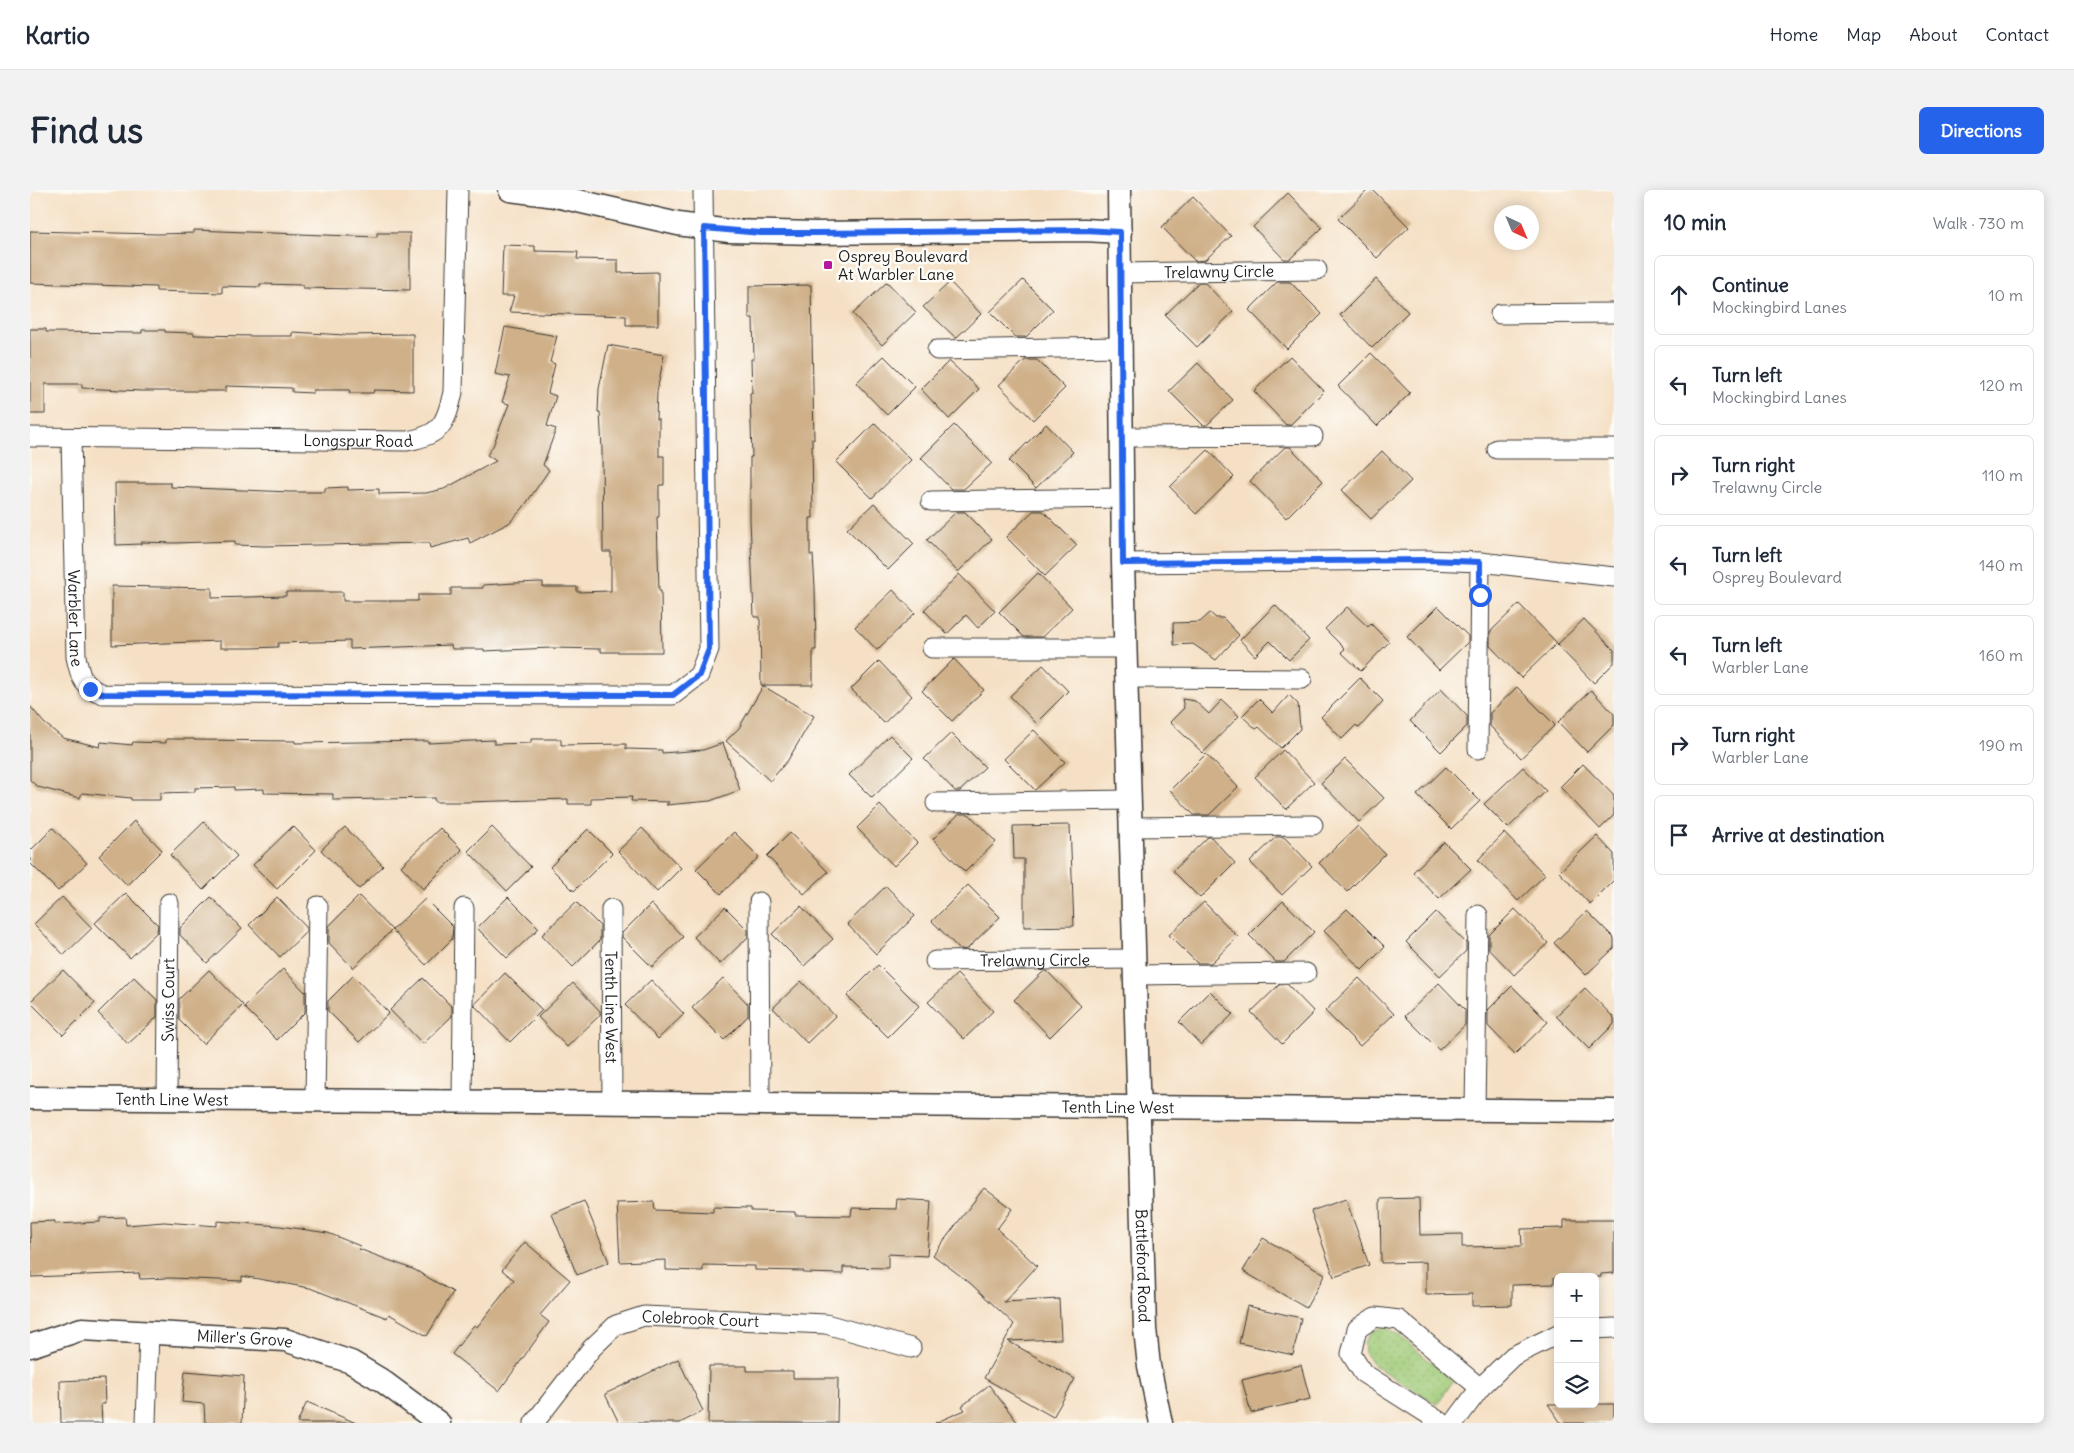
<!DOCTYPE html>
<meta charset="utf-8">
<style>
:root{--surface:#fff;--page:#f2f2f3;--text:#1f2937;--muted:#747a83;--line:#e0e1e3;--accent:#2563eb}
body{margin:0;font-family:Delius,sans-serif;background:var(--page);color:var(--text)}
.controls{position:absolute;right:15px;bottom:15px;display:grid;overflow:hidden;border-radius:8px;box-shadow:0 2px 12px #0003}
.controls button{width:45px;height:45px;display:grid;place-items:center;padding:0;border:0;border-bottom:1px solid var(--line);background:var(--surface);color:var(--text);font:25px sans-serif}
.compass{position:absolute;left:1464px;top:15px;width:45px;height:45px;border-radius:50%;background:var(--surface);box-shadow:0 2px 12px #0003;rotate:136deg}
.stop{position:absolute;width:15px;height:15px;margin:-11px;border:4px solid #2563eb;border-radius:50%;background:#fff}
.stop.end{background:#2563eb;border-color:#fff;box-shadow:0 1px 5px #0008}
.list{margin:0;padding:0;list-style:none}
h2{display:flex;justify-content:space-between;align-items:center;height:65px;margin:0;padding:0 20px;font-size:21px}
h2 small{font-size:16px;font-weight:400;color:var(--muted)}
.list li{display:grid;grid-template-columns:32px 1fr auto;gap:15px;align-items:center;box-sizing:border-box;height:80px;margin:0 10px 10px;padding:0 10px;border:1px solid var(--line);border-radius:8px}
.list b{display:block;font-size:19px;white-space:nowrap}
.list p{margin:0;font-size:16px;white-space:nowrap;color:var(--muted)}
.list em{font-size:16px;font-style:normal;color:var(--muted)}
.icon{flex:none;width:28px;height:28px;fill:none;stroke:currentColor;stroke-width:2;stroke-linecap:round;stroke-linejoin:round}
.map{position:relative;flex:none;width:1584px;height:1233px;overflow:hidden;border-radius:8px}
header{display:flex;align-items:center;gap:30px;box-sizing:border-box;height:70px;padding:0 25px;background:var(--surface);border-bottom:1px solid var(--line)}
header strong{font-size:24px}
nav{display:flex;gap:28px;margin-inline-start:auto;font-size:18px}
.intro{display:flex;align-items:center;justify-content:space-between;box-sizing:border-box;height:120px;padding:0 30px}
h1{margin:0;font-size:35px}
.button{padding:12px 22px;border-radius:8px;background:var(--accent);color:#fff;font-size:18px;font-weight:700}
main{display:flex;gap:30px;padding:0 30px}
aside{flex:1;background:var(--surface);border-radius:8px;box-shadow:0 2px 12px #0003}
.map>svg:first-child{display:block}
</style>
<header>
<strong>Kartio</strong>
<nav><a>Home</a><a>Map</a><a>About</a><a>Contact</a></nav>
</header>
<div class="intro"><h1>Find us</h1><a class="button">Directions</a></div>
<main>
<div class="map">
<svg width="1584" height="1233" viewBox="0 0 1584 1233">
<defs>
<pattern id="grass-dots" width="8" height="8" patternUnits="userSpaceOnUse" patternTransform="scale(1.25)"><rect width="8" height="8" fill="#a0cb78"/><path d="M2 2h.1M6 6h.1" fill="none" stroke="#89ae67" stroke-width="1.8" stroke-linecap="round"/></pattern>
</defs>
<rect width="100%" height="100%" fill="#fdfcf7"/>
<filter id="ink" filterUnits="userSpaceOnUse"><feTurbulence type="fractalNoise" baseFrequency=".02" numOctaves="2"/><feDisplacementMap in="SourceGraphic" scale="10" xChannelSelector="R" yChannelSelector="G"/><feConvolveMatrix kernelMatrix="1 2 1 2 8 2 1 2 1" color-interpolation-filters="sRGB"/></filter>
<filter id="wash" filterUnits="userSpaceOnUse"><feTurbulence type="fractalNoise" baseFrequency=".0096" numOctaves="4" result="noise"/><feDisplacementMap in="SourceGraphic" scale="20" xChannelSelector="R" yChannelSelector="G"/><feGaussianBlur stdDeviation="1.12" result="paint"/><feColorMatrix in="noise" values="0 0 0 0 0 0 0 0 0 0 0 0 0 0 0 0 0 1.4 0 .05"/><feComposite in="paint" operator="in"/></filter>
<g filter="url(#wash)">
<rect width="100%" height="100%" fill="#f5e0c5"/>
<polygon fill="url(#grass-dots)" stroke="#5e744a" points="1355,1137 1370,1146 1423,1191 1407,1214 1345,1176 1335,1164 1334,1152 1342,1141"/>
<g id="blocks">
<g fill="#cfb089">
<polygon points="1338,0 1343,0 1379,37 1347,68 1308,29"/>
<polygon points="1258,3 1292,38 1260,69 1254,69 1223,37"/>
<polygon points="1163,7 1201,46 1175,70 1165,71 1132,37"/>
<polygon points="164,40 347,47 347,43 380,43 380,100 273,98 273,95 230,94 230,97 192,96 192,103 126,101 126,97 0,93 0,41 128,44 164,43"/>
<polygon points="473,55 505,56 505,61 548,62 547,69 588,70 588,83 628,82 628,135 596,135 596,126 479,122 484,106 471,106"/>
<polygon points="1346,89 1378,122 1342,158 1310,125"/>
<polygon points="993,90 1023,120 996,147 985,147 960,122"/>
<polygon points="857,92 886,122 852,155 823,124"/>
<polygon points="920,92 951,124 926,148 893,117"/>
<polygon points="1247,92 1260,92 1292,124 1257,159 1219,120"/>
<polygon points="1168,93 1175,93 1203,122 1167,157 1135,125"/>
<polygon points="781,95 784,250 782,248 783,328 780,328 780,365 783,365 785,397 786,460 783,460 783,495 731,495 730,427 724,427 720,329 720,267 722,267 720,203 722,203 721,169 724,169 723,128 719,128 719,96"/>
<polygon points="475,137 527,146 520,172 525,174 518,203 526,206 517,236 526,239 513,275 519,280 493,318 479,333 440,353 438,348 400,358 399,353 234,356 205,355 205,351 145,353 111,352 111,354 86,355 85,293 141,293 141,297 260,302 295,302 295,298 318,297 318,300 349,299 349,304 396,303 414,299 466,271 457,265 463,256 479,214 472,212 480,187 465,184"/>
<polygon points="0,139 16,139 16,142 112,143 112,140 135,140 135,142 164,143 164,145 224,146 262,146 262,142 315,145 383,144 383,201 344,200 343,203 319,203 320,200 283,200 283,203 262,202 262,198 196,196 196,201 111,201 52,198 52,194 15,194 15,224 0,224"/>
<polygon points="578,155 634,165 627,202 626,229 629,229 629,266 634,266 634,295 629,295 629,327 627,327 629,401 631,401 632,462 571,462 571,459 521,458 454,461 454,459 422,459 421,455 320,459 320,451 248,453 248,457 222,458 190,458 190,451 82,455 82,396 182,398 182,408 256,406 256,402 313,402 313,411 388,411 388,405 421,405 421,398 453,398 453,395 485,393 513,392 513,397 547,397 547,402 581,401 581,362 573,362 572,260 570,222 568,222 569,199"/>
<polygon points="1341,163 1380,203 1347,236 1308,196"/>
<polygon points="854,166 885,197 857,225 826,193"/>
<polygon points="1260,166 1294,201 1260,235 1256,235 1224,201"/>
<polygon points="995,170 1007,170 1035,198 1003,230 969,195"/>
<polygon points="919,171 949,199 919,229 891,199"/>
<polygon points="1168,173 1203,210 1177,235 1173,235 1139,201"/>
<polygon points="845,233 881,270 842,308 806,272"/>
<polygon points="1016,234 1043,262 1006,298 979,271"/>
<polygon points="924,235 962,273 934,299 921,299 891,268"/>
<polygon points="1255,257 1260,257 1293,291 1256,328 1220,291"/>
<polygon points="1178,260 1204,287 1166,324 1140,297"/>
<polygon points="1352,261 1381,291 1341,329 1312,300"/>
<polygon points="844,313 884,354 858,380 817,339"/>
<polygon points="1003,321 1013,321 1047,355 1015,386 976,347"/>
<polygon points="926,322 935,322 962,349 928,382 897,350"/>
<polygon points="1008,383 1042,418 1012,447 994,447 969,422"/>
<polygon points="929,384 965,421 948,438 936,425 917,444 894,420"/>
<polygon points="863,400 885,423 847,460 825,437"/>
<polygon points="1489,414 1527,453 1491,488 1460,456 1460,442"/>
<polygon points="1245,415 1279,450 1259,470 1240,451 1225,466 1210,450"/>
<polygon points="1408,416 1438,446 1438,452 1409,480 1377,447"/>
<polygon points="1317,417 1338,437 1341,434 1359,452 1331,481 1311,462 1315,459 1295,439"/>
<polygon points="1180,423 1186,428 1193,428 1209,445 1186,470 1163,454 1144,455 1143,433 1170,432"/>
<polygon points="1554,429 1584,460 1584,473 1564,493 1527,455"/>
<polygon points="924,469 954,500 922,531 892,501"/>
<polygon points="849,471 882,506 854,533 821,499"/>
<polygon points="1013,475 1038,501 1006,533 980,506"/>
<polygon points="1330,488 1353,511 1329,538 1326,535 1312,549 1291,527"/>
<polygon points="733,496 784,526 758,570 740,591 696,551 709,538"/>
<polygon points="1487,497 1525,535 1491,568 1460,536 1460,523"/>
<polygon points="1411,499 1437,526 1437,536 1411,562 1380,531"/>
<polygon points="1561,500 1584,524 1584,535 1557,562 1528,532"/>
<polygon points="1259,505 1268,514 1270,539 1251,558 1229,537 1226,539 1212,526 1229,509 1243,523"/>
<polygon points="1152,509 1165,511 1179,524 1192,510 1209,526 1173,563 1140,532 1154,518"/>
<polygon points="0,516 14,533 33,548 70,557 71,552 102,555 103,552 136,553 136,549 164,549 164,550 265,551 265,553 398,551 398,553 464,550 464,554 501,553 501,549 531,549 531,555 596,554 596,559 632,560 632,563 673,560 693,553 710,600 680,611 636,615 639,612 601,611 602,607 561,608 561,614 538,614 538,609 436,612 405,612 404,608 303,610 303,604 234,603 234,599 204,600 204,597 165,598 165,602 130,603 130,610 101,610 101,608 52,603 50,608 8,597 0,590"/>
<polygon points="1004,540 1035,572 1005,600 974,569"/>
<polygon points="921,543 955,577 930,601 925,601 894,569"/>
<polygon points="860,545 883,568 842,608 819,585"/>
<polygon points="1253,560 1284,592 1256,619 1225,587"/>
<polygon points="1176,564 1208,597 1179,625 1164,625 1140,600"/>
<polygon points="1315,569 1354,608 1329,632 1291,593"/>
<polygon points="1553,574 1584,606 1584,625 1570,639 1530,597"/>
<polygon points="1416,577 1450,611 1421,639 1387,605"/>
<polygon points="1493,577 1516,601 1478,638 1454,614"/>
<polygon points="850,615 887,653 864,676 827,638"/>
<polygon points="929,624 939,624 966,652 935,682 903,649"/>
<polygon points="104,631 132,660 97,695 69,666"/>
<polygon points="174,632 207,666 173,700 140,665"/>
<polygon points="1040,635 1044,736 994,737 994,669 984,669 983,636"/>
<polygon points="263,636 286,660 247,699 223,675"/>
<polygon points="1328,636 1355,664 1317,702 1289,673"/>
<polygon points="315,637 353,676 329,699 291,660"/>
<polygon points="462,637 501,677 477,701 438,661"/>
<polygon points="23,638 57,673 28,701 0,673 0,661"/>
<polygon points="410,638 432,660 393,699 371,676"/>
<polygon points="612,638 651,678 627,702 588,661"/>
<polygon points="558,639 582,663 544,701 520,677"/>
<polygon points="704,642 729,667 691,704 666,679"/>
<polygon points="760,643 798,682 774,704 737,666"/>
<polygon points="1474,643 1515,685 1488,711 1448,670"/>
<polygon points="1567,646 1584,664 1584,690 1560,714 1529,682"/>
<polygon points="1178,647 1181,647 1205,673 1170,708 1143,681"/>
<polygon points="1246,647 1254,647 1282,676 1252,705 1220,672"/>
<polygon points="1414,652 1441,679 1409,709 1383,682"/>
<polygon points="938,695 970,727 937,759 930,760 902,731"/>
<polygon points="856,696 885,726 846,764 817,734"/>
<polygon points="96,703 128,735 127,742 100,768 65,733"/>
<polygon points="329,706 362,740 323,778 299,753 299,736"/>
<polygon points="32,707 62,738 34,765 4,734"/>
<polygon points="181,707 212,739 177,773 150,745 150,738"/>
<polygon points="247,707 276,737 276,742 250,767 219,735"/>
<polygon points="478,707 509,738 477,768 447,738"/>
<polygon points="395,709 423,737 422,749 396,775 362,740"/>
<polygon points="1253,711 1284,742 1254,772 1246,772 1219,745"/>
<polygon points="546,712 570,736 570,750 543,777 512,745"/>
<polygon points="1174,712 1208,747 1181,773 1167,773 1139,745"/>
<polygon points="621,714 653,747 622,777 592,747 592,743"/>
<polygon points="771,716 803,749 774,776 742,744"/>
<polygon points="695,717 718,740 718,747 690,774 664,747"/>
<polygon points="1317,719 1355,757 1332,780 1294,741"/>
<polygon points="1485,719 1518,753 1484,785 1459,759 1459,745"/>
<polygon points="1557,721 1584,748 1584,758 1556,785 1524,753"/>
<polygon points="1406,722 1436,753 1436,761 1410,786 1376,752"/>
<polygon points="848,775 889,816 858,847 817,806"/>
<polygon points="253,779 275,802 275,822 247,850 214,817"/>
<polygon points="33,780 65,813 33,845 0,812"/>
<polygon points="179,780 213,815 173,854 149,830 149,809"/>
<polygon points="1014,781 1017,781 1051,816 1020,847 984,810"/>
<polygon points="475,783 512,820 480,852 444,815"/>
<polygon points="927,784 963,821 934,849 898,812"/>
<polygon points="323,786 359,823 329,852 298,821 298,811"/>
<polygon points="104,787 127,810 127,827 98,854 68,823"/>
<polygon points="393,788 422,817 422,826 393,854 360,820"/>
<polygon points="693,788 718,814 718,826 694,850 662,818"/>
<polygon points="1329,788 1364,824 1330,856 1295,821"/>
<polygon points="621,790 654,824 628,849 595,815"/>
<polygon points="771,791 805,826 777,853 743,818"/>
<polygon points="543,793 570,821 570,825 537,857 508,827"/>
<polygon points="1409,793 1435,820 1435,835 1409,860 1375,826"/>
<polygon points="1257,794 1284,822 1252,854 1221,822 1249,795"/>
<polygon points="1482,796 1518,832 1485,864 1458,836 1458,820"/>
<polygon points="1555,798 1584,828 1584,834 1559,859 1526,826"/>
<polygon points="1180,801 1203,824 1171,855 1149,832"/>
<polygon points="954,998 982,1019 967,1039 1007,1076 974,1112 1029,1109 1031,1149 978,1151 1045,1189 1023,1227 954,1188 984,1134 940,1093 903,1065"/>
<polygon points="1389,1008 1390,1045 1432,1044 1432,1057 1492,1056 1491,1039 1534,1038 1534,1030 1584,1030 1584,1083 1571,1084 1571,1087 1524,1087 1524,1094 1482,1095 1482,1115 1442,1116 1442,1104 1396,1105 1396,1072 1351,1073 1350,1009"/>
<polygon points="867,1009 901,1011 897,1066 858,1064 858,1078 813,1077 813,1084 773,1083 774,1081 725,1080 725,1076 673,1075 673,1081 636,1080 636,1070 590,1072 587,1013 624,1012 625,1020 683,1022 683,1017 721,1018 721,1021 765,1022 765,1025 821,1026 822,1018 866,1019"/>
<polygon points="1316,1009 1339,1075 1304,1087 1281,1021"/>
<polygon points="554,1011 579,1072 547,1085 522,1024"/>
<polygon points="95,1027 96,1035 134,1032 187,1036 187,1031 250,1036 298,1043 330,1056 329,1059 385,1080 423,1102 397,1146 359,1124 357,1128 280,1098 212,1086 212,1091 141,1088 110,1089 109,1083 1,1087 0,1032 25,1031 25,1034 70,1032 70,1028"/>
<polygon points="1233,1048 1295,1084 1276,1118 1213,1081"/>
<polygon points="495,1052 540,1090 510,1125 519,1132 469,1201 422,1164 444,1135 447,1137 484,1090 472,1080"/>
<polygon points="1217,1116 1271,1128 1263,1165 1209,1153"/>
<polygon points="648,1169 673,1221 650,1233 589,1233 575,1204"/>
<polygon points="1271,1175 1280,1209 1221,1223 1212,1190"/>
<polygon points="679,1176 717,1176 717,1181 763,1181 763,1188 808,1188 807,1233 678,1233"/>
<polygon points="155,1181 214,1186 212,1233 175,1233 174,1214 152,1212"/>
<polygon points="74,1189 75,1214 71,1214 72,1233 31,1233 30,1191"/>
<polygon points="959,1195 988,1233 905,1233 935,1220 932,1216"/>
<polygon points="277,1212 326,1233 267,1233"/>
<polygon points="1518,1214 1584,1214 1584,1233 1531,1233"/>
</g>
</g>
</g>
<g filter="url(#ink)">
<use href="#blocks" fill-opacity="0" stroke="#3d3935" stroke-width="1"/>
<g fill="none" stroke-linecap="round" stroke-linejoin="round">
<g stroke="#3d3935" stroke-width="21">
<g id="minor">
<path id="s1" d="M1090 83 1287 80"/>
<polyline points="1470,124 1584,123"/>
<polyline points="907,160 1091,157"/>
<path id="s2" d="M0 247 377 251C411 245 416 234 423 202L428 0"/>
<polyline points="1092,247 1283,246"/>
<path id="s3" d="M41 248 46 467C51 488 51 496 73 504L643 505 669 485 679 459 673 0"/>
<polyline points="1467,259 1584,259"/>
<polyline points="901,311 1093,308"/>
<polyline points="1093,373 1398,370 1450,372 1584,387"/>
<polyline points="902,458 1095,458"/>
<polyline points="1096,488 1272,489"/>
<polyline points="1448,559 1450,372"/>
<polyline points="906,613 1100,610"/>
<polyline points="1101,637 1283,635"/>
<polyline points="729,712 730,915"/>
<path id="s4" d="M581 719 582 913"/>
<path id="s5" d="M905 771 1104 769"/>
<polyline points="1105,785 1276,783"/>
<path id="s6" d="M137 909 139 713"/>
<polyline points="285,911 288,716"/>
<polyline points="432,912 434,718"/>
<polyline points="1445,921 1448,725"/>
<polyline points="1565,1139 1584,1138"/>
<polyline points="116,1233 119,1142"/>
<path id="s7" d="M504 1233 562 1158 586 1135 614 1126 796 1134 881 1158"/>
<polyline points="1412,1233 1333,1183 1321,1164 1327,1139 1345,1127 1369,1130 1450,1198"/>
<polyline points="1424,1233 1450,1198 1483,1166 1528,1144"/>
</g>
</g>
<g stroke="#3d3935" stroke-width="25">
<g id="tertiary">
<polyline points="480,0 526,6 648,34 699,41 786,43 1055,40 1090,42"/>
<path id="s8" d="M1089 0 1093 373 1115 1139 1119 1176 1131 1233"/>
<path id="s9" d="M0 908 1584 921"/>
<path id="s10" d="M0 1156 52 1139 255 1150 321 1172 351 1190 409 1233"/>
</g>
</g>
<use href="#minor" stroke="#fff" stroke-width="19"/>
<use href="#tertiary" stroke="#fff" stroke-width="22"/>
</g>
</g>
<g fill="none" stroke-linecap="round" stroke-linejoin="round" filter="url(#ink)">
<polyline stroke="#2563eb" stroke-width="6" points="60,499 73,504 643,505 669,485 679,459 674,38 731,43 786,43 1055,40 1090,42 1093,373 1398,370 1450,372 1450,405"/>
</g>
<rect fill="#b5179e" stroke="#fdfcf7" stroke-width="2" x="793" y="70" width="10" height="10" rx="2.5"/>
<g text-anchor="middle" dominant-baseline="central" stroke-width="5" stroke-linejoin="round" paint-order="stroke">
<g font-size="16" fill="#1c1c1c" stroke="#fdfcf7" text-anchor="start">
<text x="808" y="66">Osprey Boulevard<tspan x="808" dy="18">At Warbler Lane</tspan></text>
</g>
<g font-size="16" fill="#1c1c1c" stroke="#fdfcf7">
<text stroke="none"><textPath href="#s1" startOffset="99">Trelawny Circle</textPath></text>
<text stroke="none"><textPath href="#s2" startOffset="328">Longspur Road</textPath></text>
<text stroke="none"><textPath href="#s3" startOffset="180">Warbler Lane</textPath></text>
<text stroke="none"><textPath href="#s5" startOffset="100">Trelawny Circle</textPath></text>
<text stroke="none"><textPath href="#s6" startOffset="99">Swiss Court</textPath></text>
<text stroke="none"><textPath href="#s4" startOffset="98">Tenth Line West</textPath></text>
<text stroke="none"><textPath href="#s9" startOffset="142">Tenth Line West</textPath></text>
<text stroke="none"><textPath href="#s9" startOffset="1088">Tenth Line West</textPath></text>
<text stroke="none"><textPath href="#s8" startOffset="1076">Battleford Road</textPath></text>
<text stroke="none"><textPath href="#s7" startOffset="214">Colebrook Court</textPath></text>
<text stroke="none"><textPath href="#s10" startOffset="218">Miller's Grove</textPath></text>
</g>
</g>
</svg>
<div class="controls">
<button>+</button>
<button>−</button>
<button><svg class="icon" aria-label="layers" viewBox="0 0 24 24"><path d="M12 4l9 5-9 5-9-5zM3 14l9 5 9-5"/></svg></button>
</div>
<svg class="compass" viewBox="-18 -18 36 36"><path d="M0-13l5 13h-10z" fill="#e53935"/><path d="M0 13l5-13h-10z" fill="#747a83"/></svg>
<div class="stop" style="left:1450px;top:405px"></div>
<div class="stop end" style="left:60px;top:499px"></div>
</div>
<aside>
<h2>10 min<small>Walk · 730 m</small></h2>
<ul class="list">
<li><svg class="icon" aria-label="ahead" viewBox="0 0 24 24"><path d="M12 20V5M6 11l6-6 6 6"/></svg><div><b>Continue</b><p>Mockingbird Lanes</p></div><em>10 m</em></li>
<li><svg class="icon" aria-label="left" viewBox="0 0 24 24"><path d="M17 20v-9H6M10 6l-5 5 5 5"/></svg><div><b>Turn left</b><p>Mockingbird Lanes</p></div><em>120 m</em></li>
<li><svg class="icon" aria-label="right" viewBox="0 0 24 24"><path d="M7 20v-9h11M14 6l5 5-5 5"/></svg><div><b>Turn right</b><p>Trelawny Circle</p></div><em>110 m</em></li>
<li><svg class="icon" aria-label="left" viewBox="0 0 24 24"><path d="M17 20v-9H6M10 6l-5 5 5 5"/></svg><div><b>Turn left</b><p>Osprey Boulevard</p></div><em>140 m</em></li>
<li><svg class="icon" aria-label="left" viewBox="0 0 24 24"><path d="M17 20v-9H6M10 6l-5 5 5 5"/></svg><div><b>Turn left</b><p>Warbler Lane</p></div><em>160 m</em></li>
<li><svg class="icon" aria-label="right" viewBox="0 0 24 24"><path d="M7 20v-9h11M14 6l5 5-5 5"/></svg><div><b>Turn right</b><p>Warbler Lane</p></div><em>190 m</em></li>
<li><svg class="icon" aria-label="arrive" viewBox="0 0 24 24"><path d="M6 21V4h12l-3 4 3 4H6"/></svg><div><b>Arrive at destination</b></div></li>
</ul>
</aside>
</main>
